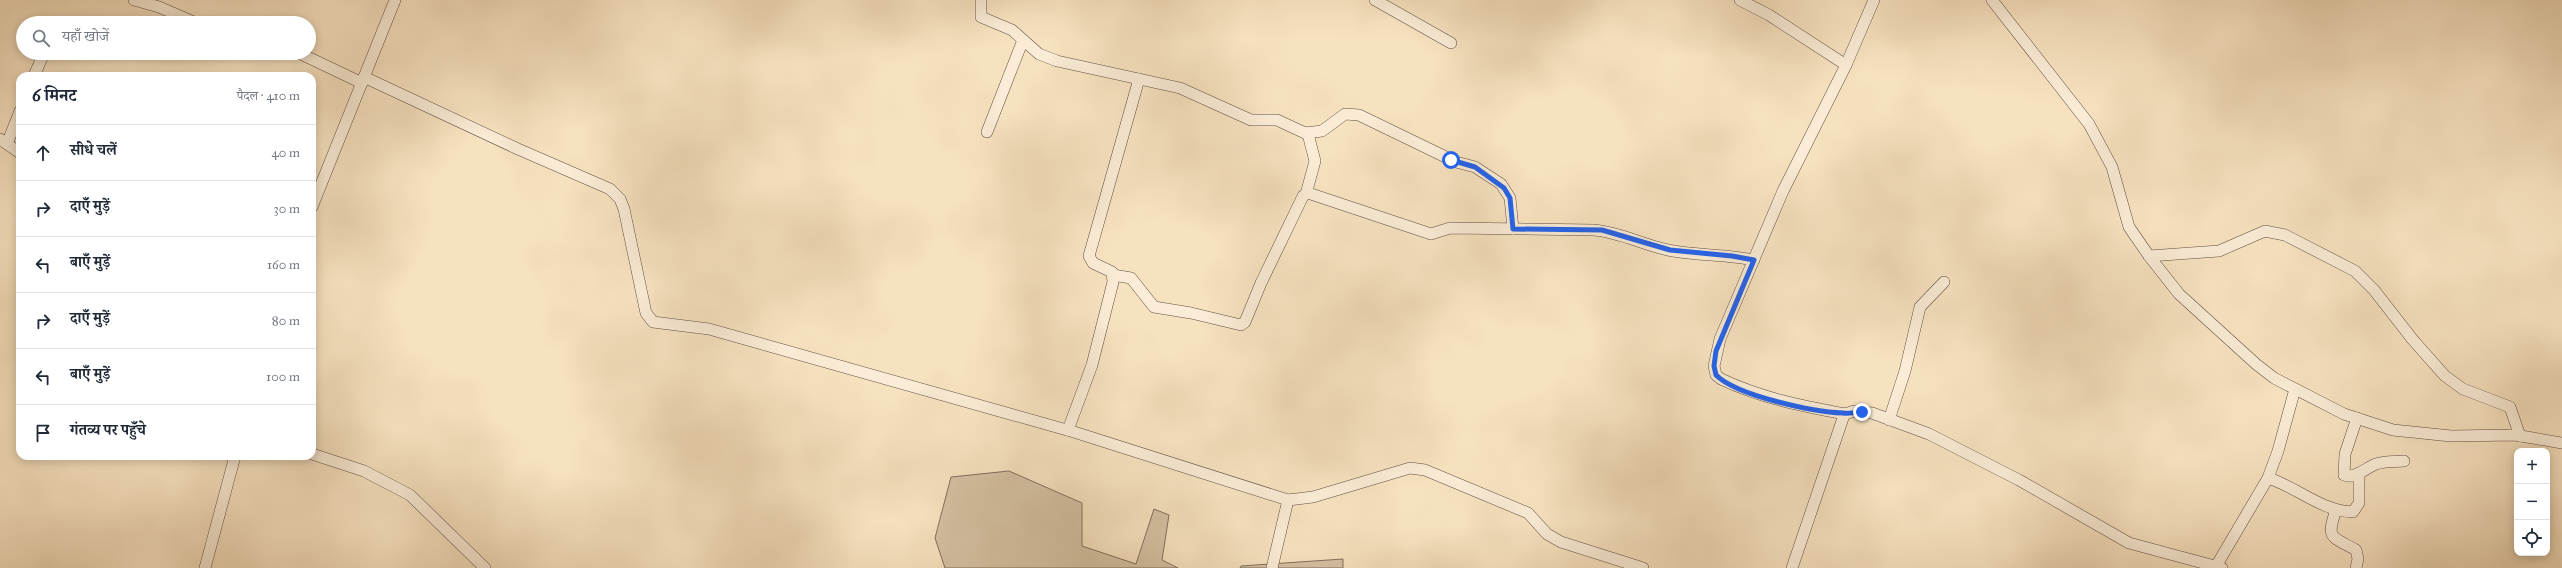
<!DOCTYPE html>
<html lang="hi">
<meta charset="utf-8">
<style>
:root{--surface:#fff;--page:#f2f2f3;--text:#1f2937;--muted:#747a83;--line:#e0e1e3}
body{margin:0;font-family:"IM FELL Great Primer","Noto Serif Devanagari",serif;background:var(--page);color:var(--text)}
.controls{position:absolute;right:12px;bottom:12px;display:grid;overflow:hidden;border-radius:8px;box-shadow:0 2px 10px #0003}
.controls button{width:36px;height:36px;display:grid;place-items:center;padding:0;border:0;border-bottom:1px solid var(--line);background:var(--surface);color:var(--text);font:20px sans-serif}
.stop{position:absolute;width:12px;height:12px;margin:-9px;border:3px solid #2563eb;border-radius:50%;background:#fff}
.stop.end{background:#2563eb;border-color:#fff;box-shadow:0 1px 4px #0008}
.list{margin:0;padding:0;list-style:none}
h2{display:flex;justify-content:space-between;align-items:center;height:52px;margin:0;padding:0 16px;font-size:17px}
h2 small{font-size:13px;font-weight:400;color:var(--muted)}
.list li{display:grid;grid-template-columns:26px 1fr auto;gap:12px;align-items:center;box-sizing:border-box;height:56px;padding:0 16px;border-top:1px solid var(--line)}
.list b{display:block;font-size:15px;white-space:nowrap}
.list em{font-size:13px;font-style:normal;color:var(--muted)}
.icon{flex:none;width:22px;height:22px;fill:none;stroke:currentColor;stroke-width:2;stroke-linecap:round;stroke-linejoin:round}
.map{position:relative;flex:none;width:2562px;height:568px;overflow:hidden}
.search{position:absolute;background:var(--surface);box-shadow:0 2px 10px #0003;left:16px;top:16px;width:300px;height:44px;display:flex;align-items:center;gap:10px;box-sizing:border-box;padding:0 14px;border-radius:22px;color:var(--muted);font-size:15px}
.panel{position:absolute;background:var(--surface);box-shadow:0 2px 10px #0003;left:16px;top:72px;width:300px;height:388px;border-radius:12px}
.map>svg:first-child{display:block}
</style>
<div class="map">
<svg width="2562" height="568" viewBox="0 0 2562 568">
<rect width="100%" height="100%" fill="#f7e2c0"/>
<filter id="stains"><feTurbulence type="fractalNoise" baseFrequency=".005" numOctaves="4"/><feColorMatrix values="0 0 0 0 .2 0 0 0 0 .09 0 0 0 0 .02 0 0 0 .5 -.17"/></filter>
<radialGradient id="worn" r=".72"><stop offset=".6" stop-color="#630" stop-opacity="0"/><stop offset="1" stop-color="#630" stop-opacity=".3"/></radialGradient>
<g fill="#d5c1a3" stroke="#81705e">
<polygon points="1009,471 1082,503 1082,546 1136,564 1154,509 1169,515 1162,560 1178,568 945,568 935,538 951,477"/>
<polygon points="1343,559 1343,568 1240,568 1241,566"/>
</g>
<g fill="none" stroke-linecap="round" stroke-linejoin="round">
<g stroke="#604f42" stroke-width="12">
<g id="minor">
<polyline points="134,0 159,7 196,23"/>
<polyline points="981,0 981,17 1012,30 1039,54 1057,61 1180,88 1251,120 1277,120 1305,133 1322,131 1345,114 1359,115 1456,162 1475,167 1501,184 1510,198 1513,229"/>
<polyline points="1375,0 1451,43"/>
<polyline points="1740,0 1769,15 1846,65"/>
<polyline points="1992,0 2089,124 2112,167 2129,227 2149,256 2179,294 2256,364 2274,378 2344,414 2393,430 2451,436 2515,435 2562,443"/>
<polyline points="299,53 362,83"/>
<polyline points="34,76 44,53"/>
<polyline points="364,77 518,149 610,189 620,199 624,209 646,313 653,322 709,329 1074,432 1288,500 1313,497 1410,468 1425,470 1528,513 1547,534 1561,542 1643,568"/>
<polyline points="987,132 1023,40"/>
<polyline points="1305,133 1308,134 1315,161 1306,194"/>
<polyline points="0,139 20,153"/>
<polyline points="7,144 20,111"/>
<polyline points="312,207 395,0"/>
<polyline points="2149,256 2219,251 2265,231 2285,235 2355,271 2374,290 2413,340 2445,376 2463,389 2510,407 2520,436"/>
<path d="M1113 275 1131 278 1154 307 1191 313 1241 325 1245 322 1261 283 1303 196 1308 193 1431 234 1450 228 1594 230C1620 232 1643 245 1668 250 1697 256 1725 254 1754 260"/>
<path d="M1845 414C1802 406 1761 398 1721 379L1716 375 1714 366 1720 339 1783 191 1846 65 1874 0"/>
<path d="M2357 418 2345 454 2344 475C2354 480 2367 467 2376 464 2385 461 2395 462 2404 461"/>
<polyline points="1889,420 1905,371 1920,307 1944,282"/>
<polyline points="1068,430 1092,365 1113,282 1112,272 1093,263 1089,256 1139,79"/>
<polyline points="312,454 364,471 410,495 485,568"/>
<polyline points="2268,478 2278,451 2295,389"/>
<path d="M2336 510C2326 539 2331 536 2356 550L2358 559 2356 568"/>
<polyline points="205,568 235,456"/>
<polyline points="1272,568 1288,500"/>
<polyline points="1792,568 1843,418 1845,414 1854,411 1872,413 1929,434 2019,480 2129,543 2222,568"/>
<path d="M2215 568 2268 478C2297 487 2321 511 2353 512L2359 503V473"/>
</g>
</g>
<use href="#minor" stroke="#faecd6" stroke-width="11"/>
</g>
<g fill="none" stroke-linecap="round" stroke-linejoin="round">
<path stroke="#2563eb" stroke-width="5" d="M1451 160 1475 167 1504 188 1510 198 1513 229 1602 230 1670 250 1732 256 1754 260 1716 351 1714 366 1716 375C1737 396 1814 412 1843 413 1849 414 1856 412 1862 412"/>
</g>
<rect width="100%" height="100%" filter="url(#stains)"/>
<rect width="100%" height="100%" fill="url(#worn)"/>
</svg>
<div class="controls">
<button>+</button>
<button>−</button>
<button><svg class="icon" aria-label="locate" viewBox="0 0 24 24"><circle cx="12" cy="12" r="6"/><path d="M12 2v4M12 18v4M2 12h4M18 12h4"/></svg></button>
</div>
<div class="stop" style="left:1451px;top:160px"></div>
<div class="stop end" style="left:1862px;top:412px"></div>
<div class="search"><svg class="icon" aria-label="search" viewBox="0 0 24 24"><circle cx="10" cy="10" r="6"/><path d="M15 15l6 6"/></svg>यहाँ खोजें</div>
<section class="panel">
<h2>6 मिनट<small>पैदल · 410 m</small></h2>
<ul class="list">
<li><svg class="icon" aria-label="ahead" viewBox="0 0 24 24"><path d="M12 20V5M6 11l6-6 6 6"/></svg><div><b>सीधे चलें</b></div><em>40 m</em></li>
<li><svg class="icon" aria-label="right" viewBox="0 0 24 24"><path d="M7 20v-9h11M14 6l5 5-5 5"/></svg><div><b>दाएँ मुड़ें</b></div><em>30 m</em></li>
<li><svg class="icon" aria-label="left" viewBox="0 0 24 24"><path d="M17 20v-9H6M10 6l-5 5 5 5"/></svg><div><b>बाएँ मुड़ें</b></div><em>160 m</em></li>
<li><svg class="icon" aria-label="right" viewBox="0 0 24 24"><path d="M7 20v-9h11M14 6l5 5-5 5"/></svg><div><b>दाएँ मुड़ें</b></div><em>80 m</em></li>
<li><svg class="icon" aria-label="left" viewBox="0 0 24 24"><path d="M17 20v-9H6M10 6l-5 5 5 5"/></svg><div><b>बाएँ मुड़ें</b></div><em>100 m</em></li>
<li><svg class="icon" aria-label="arrive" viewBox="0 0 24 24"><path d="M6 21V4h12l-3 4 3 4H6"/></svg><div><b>गंतव्य पर पहुँचे</b></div></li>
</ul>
</section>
</div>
